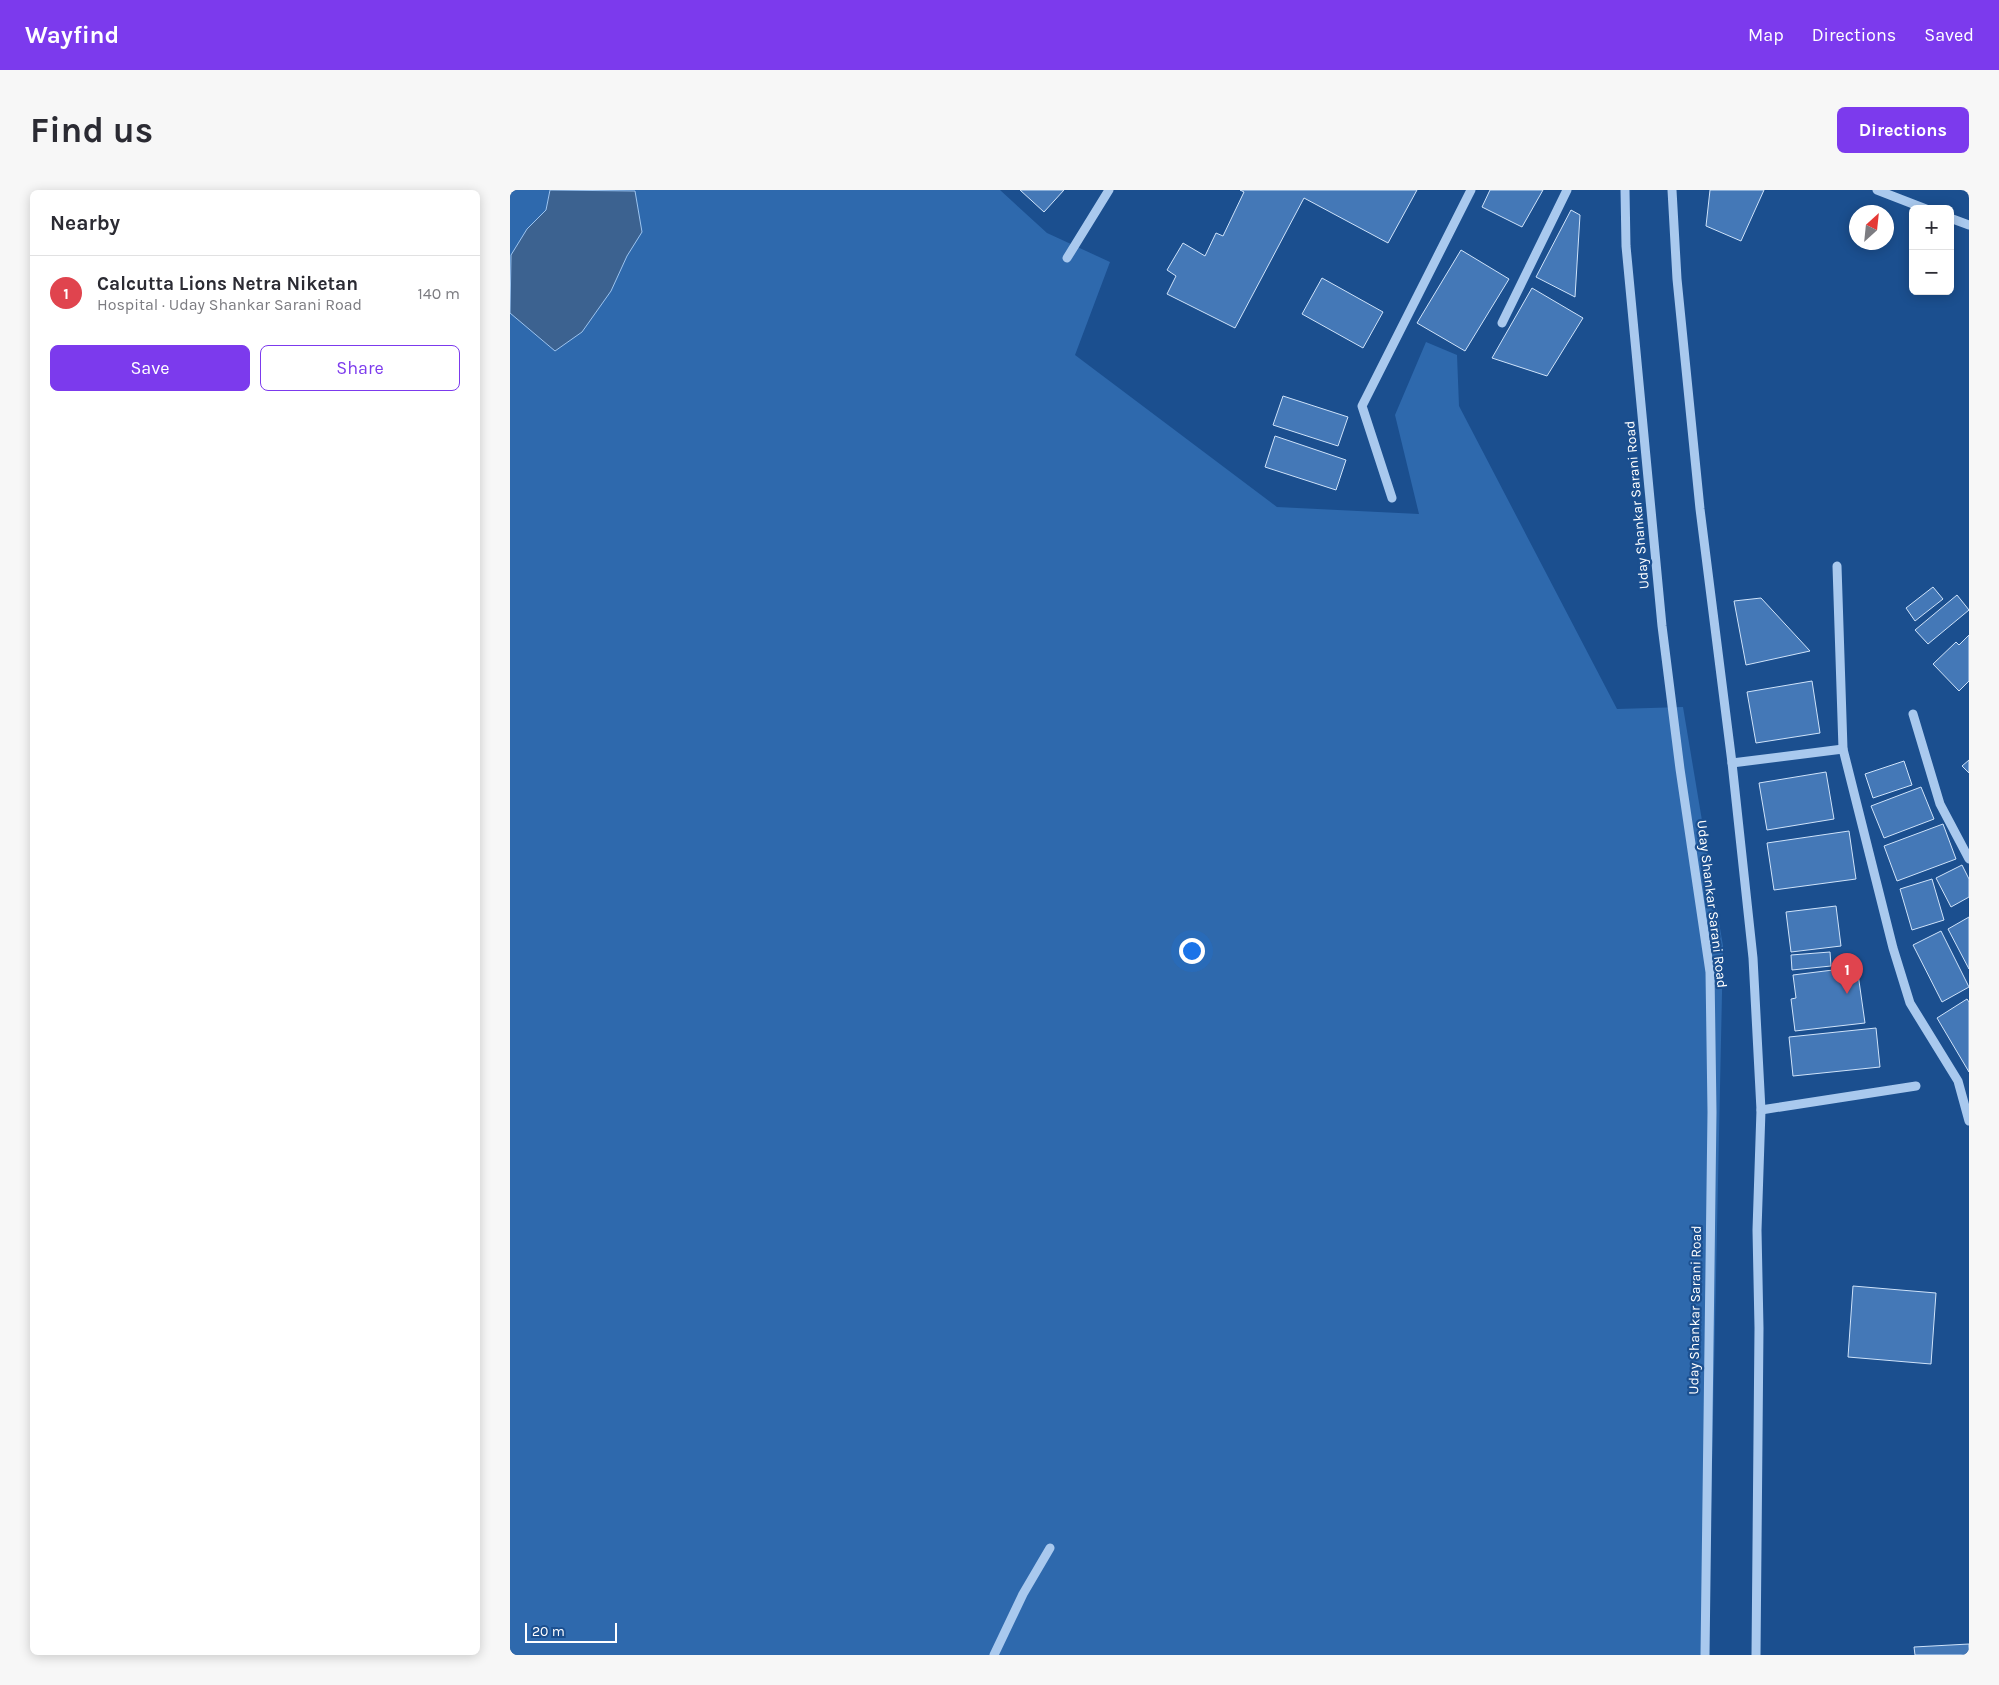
<!DOCTYPE html>
<meta charset="utf-8">
<style>
:root{--surface:#fff;--page:#f7f7f7;--text:#2b2b33;--muted:#7c7c81;--line:#e1e1e2;--accent:#7c3aed}
body{margin:0;font-family:Karla,sans-serif;background:var(--page);color:var(--text)}
.controls{position:absolute;right:15px;top:15px;display:grid;overflow:hidden;border-radius:8px;box-shadow:0 2px 12px #0003}
.controls button{width:45px;height:45px;display:grid;place-items:center;padding:0;border:0;border-bottom:1px solid var(--line);background:var(--surface);color:var(--text);font:25px sans-serif}
.compass{position:absolute;left:1339px;top:15px;width:45px;height:45px;border-radius:50%;background:var(--surface);box-shadow:0 2px 12px #0003;rotate:27deg}
.scale{position:absolute;left:15px;bottom:12px;width:92px;box-sizing:border-box;padding-left:5px;border:2px solid #fff;border-top:0;font-size:14px;line-height:18px;white-space:nowrap;color:#fff;-webkit-text-stroke:4px #1b4f8f;paint-order:stroke}
.you{position:absolute;left:681px;top:760px;width:18px;height:18px;margin:-12px;border:4px solid #fff;border-radius:50%;background:#1a73e8;box-shadow:0 0 0 8px #1a73e833}
.badge{display:grid;place-items:center;width:32px;height:32px;border-radius:50%;background:var(--accent);color:#fff;font-size:16px;font-weight:700}
.pin{position:absolute;translate:-50% -41px;filter:drop-shadow(0 1px 2px #0008)}
.pin::after{content:'';position:absolute;top:26px;width:18px;height:15px;background:inherit;clip-path:polygon(0 0,100% 0,50% 100%)}
.list{margin:0;padding:0;list-style:none}
h2{display:flex;justify-content:space-between;align-items:center;height:65px;margin:0;padding:0 20px;font-size:21px}
h2 small{font-size:16px;font-weight:400;color:var(--muted)}
.list li{display:grid;grid-template-columns:32px 1fr auto;gap:15px;align-items:center;box-sizing:border-box;height:75px;padding:0 20px;border-top:1px solid var(--line)}
.list b{display:block;font-size:19px;white-space:nowrap}
.list p{margin:0;font-size:16px;white-space:nowrap;color:var(--muted)}
.list em{font-size:16px;font-style:normal;color:var(--muted)}
.actions{display:flex;gap:10px;padding:15px 20px}
.actions a{flex:1;padding:11px 0;border:1px solid var(--accent);border-radius:8px;text-align:center;font-size:18px;color:var(--accent)}
.actions .main{background:var(--accent);color:#fff}
.map{position:relative;flex:none;width:1459px;height:1465px;overflow:hidden;border-radius:8px}
header{display:flex;align-items:center;gap:30px;box-sizing:border-box;height:70px;padding:0 25px;background:var(--accent);color:#fff}
header strong{font-size:24px}
nav{display:flex;gap:28px;margin-inline-start:auto;font-size:18px}
.intro{display:flex;align-items:center;justify-content:space-between;box-sizing:border-box;height:120px;padding:0 30px}
h1{margin:0;font-size:35px}
.button{padding:12px 22px;border-radius:8px;background:var(--accent);color:#fff;font-size:18px;font-weight:700}
main{display:flex;gap:30px;padding:0 30px}
aside{flex:1;background:var(--surface);border-radius:8px;box-shadow:0 2px 12px #0003}
.map>svg:first-child{display:block}
</style>
<header>
<strong>Wayfind</strong>
<nav><a>Map</a><a>Directions</a><a>Saved</a></nav>
</header>
<div class="intro"><h1>Find us</h1><a class="button">Directions</a></div>
<main>
<aside>
<h2>Nearby<small></small></h2>
<ul class="list">
<li><span class="badge" style="background:#e0444e">1</span><div><b>Calcutta Lions Netra Niketan</b><p>Hospital · Uday Shankar Sarani Road</p></div><em>140 m</em></li>
</ul>
<div class="actions"><a class="main">Save</a><a>Share</a></div>
</aside>
<div class="map">
<svg width="1459" height="1465" viewBox="0 0 1459 1465">
<rect width="100%" height="100%" fill="#1b4f8f"/>
<polygon fill="#2e69ad" points="0,0 490,0 537,43 600,72 565,165 767,317 909,324 885,225 916,152 947,165 949,216 1107,519 1173,517 1213,756 1198,1465 0,1465"/>
<polygon fill="#3c6290" stroke="#9cc4f0" points="40,0 125,1 132,42 117,66 101,101 72,142 45,161 0,123 1,65 17,39 36,20"/>
<g fill="#4478b7" stroke="#cfe3fa">
<polygon points="510,0 554,0 534,22"/>
<polygon points="730,0 907,0 878,53 794,8 725,138 657,104 666,86 657,80 673,53 695,66 706,43 713,46 734,2"/>
<polygon points="980,0 1033,0 1012,37 972,17"/>
<polygon points="1200,0 1254,0 1231,51 1196,36"/>
<polygon points="1061,20 1070,25 1065,107 1026,87"/>
<polygon points="951,60 999,89 955,161 907,133"/>
<polygon points="812,88 873,122 853,158 792,124"/>
<polygon points="1022,98 1073,128 1037,186 982,168"/>
<polygon points="773,206 838,227 828,256 763,235"/>
<polygon points="765,246 836,270 826,300 755,277"/>
<polygon points="1423,397 1433,409 1405,431 1396,418"/>
<polygon points="1447,405 1459,420 1418,454 1405,440"/>
<polygon points="1251,408 1300,461 1236,475 1224,411"/>
<polygon points="1459,445 1459,491 1449,501 1423,474 1446,452 1449,455"/>
<polygon points="1302,491 1310,543 1246,553 1237,502"/>
<polygon points="1459,570 1459,583 1452,576"/>
<polygon points="1394,571 1402,595 1363,608 1355,584"/>
<polygon points="1316,582 1324,629 1257,640 1249,593"/>
<polygon points="1411,597 1424,629 1374,648 1361,616"/>
<polygon points="1433,634 1446,669 1387,691 1374,656"/>
<polygon points="1339,641 1346,689 1264,700 1257,653"/>
<polygon points="1452,675 1459,689 1459,707 1441,717 1426,688"/>
<polygon points="1422,689 1434,730 1402,740 1390,699"/>
<polygon points="1326,716 1331,756 1281,762 1276,722"/>
<polygon points="1459,727 1459,779 1438,739"/>
<polygon points="1431,741 1459,797 1432,812 1403,755"/>
<polygon points="1320,762 1321,776 1282,780 1281,765"/>
<polygon points="1347,777 1355,833 1285,841 1281,809 1286,808 1283,785"/>
<polygon points="1457,809 1459,812 1459,882 1427,828"/>
<polygon points="1366,838 1370,877 1283,886 1279,847"/>
<polygon points="1343,1096 1426,1103 1421,1174 1338,1167"/>
<polygon points="1459,1454 1459,1465 1405,1465 1404,1457"/>
</g>
<g fill="none" stroke-linecap="round" stroke-linejoin="round">
<g stroke="#a9c9ee" stroke-width="9">
<polyline points="1115,0 1116,56 1152,436 1170,579 1200,782 1202,922 1195,1465"/>
<polyline points="1162,0 1167,89 1190,319 1222,573 1243,768 1251,920 1247,1040 1249,1138 1246,1465"/>
<polyline points="1367,0 1416,19"/>
<polyline points="1440,28 1459,35"/>
<polyline points="557,68 599,0"/>
<polyline points="992,133 1057,0"/>
<polyline points="882,308 852,216 961,0"/>
<polyline points="1327,376 1333,559"/>
<polyline points="1403,524 1430,614 1459,669"/>
<polyline points="1222,573 1333,559 1383,758 1400,813 1448,891 1459,931"/>
<polyline points="1251,920 1406,896"/>
<polyline points="484,1465 513,1404 540,1358"/>
</g>
</g>
<g text-anchor="middle" dominant-baseline="central" stroke-width="4.5" stroke-linejoin="round" paint-order="stroke">
<g font-size="14" fill="#fff" stroke="#1b4f8f">
<text transform="translate(1127 315) rotate(-95)">Uday Shankar Sarani Road</text>
<text transform="translate(1202 714) rotate(83)">Uday Shankar Sarani Road</text>
<text transform="translate(1185 1120) rotate(-89)">Uday Shankar Sarani Road</text>
</g>
</g>
</svg>
<div class="controls">
<button>+</button>
<button>−</button>
</div>
<svg class="compass" viewBox="-18 -18 36 36"><path d="M0-13l5 13h-10z" fill="#e53935"/><path d="M0 13l5-13h-10z" fill="#7c7c81"/></svg>
<div class="scale">20 m</div>
<div class="you"></div>
<div class="pin badge" style="left:1337px;top:804px;background:#e0444e">1</div>
</div>
</main>
